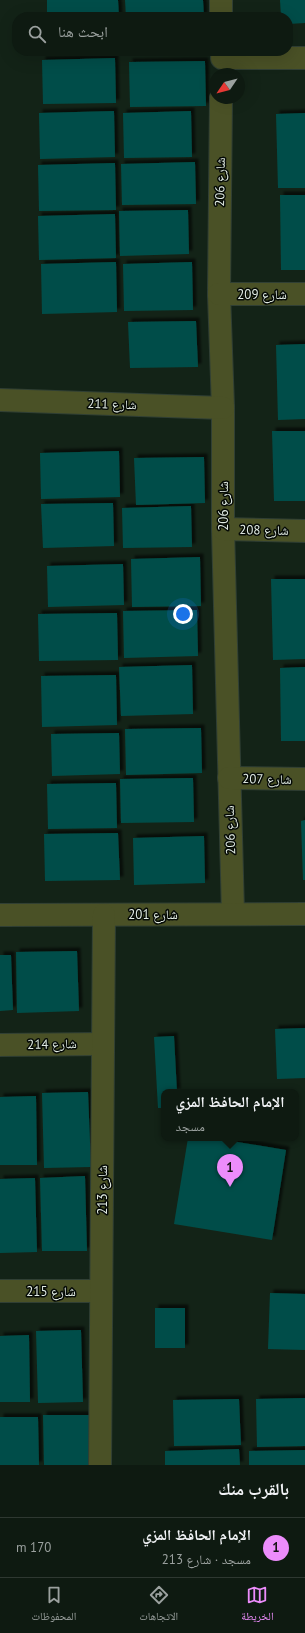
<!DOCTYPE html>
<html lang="ar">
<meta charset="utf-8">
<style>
:root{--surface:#0e1a11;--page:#1c271f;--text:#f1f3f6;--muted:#9ba19f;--line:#2e3831;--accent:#ec8cfb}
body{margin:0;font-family:"PT Sans","Noto Naskh Arabic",sans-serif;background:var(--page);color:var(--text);direction:rtl}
.compass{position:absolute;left:209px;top:68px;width:36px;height:36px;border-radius:50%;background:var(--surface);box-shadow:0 4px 16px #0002;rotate:235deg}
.you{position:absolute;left:183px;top:614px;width:14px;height:14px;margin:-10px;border:3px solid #fff;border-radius:50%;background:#1a73e8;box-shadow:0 0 0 6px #1a73e833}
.badge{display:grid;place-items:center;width:26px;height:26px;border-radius:50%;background:var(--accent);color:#111;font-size:13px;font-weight:700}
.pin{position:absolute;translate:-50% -33px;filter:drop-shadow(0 1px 2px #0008)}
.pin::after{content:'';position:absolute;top:21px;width:14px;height:12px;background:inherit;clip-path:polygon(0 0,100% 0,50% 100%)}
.popup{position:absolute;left:161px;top:1089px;width:138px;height:52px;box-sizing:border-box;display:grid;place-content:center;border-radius:8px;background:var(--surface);filter:drop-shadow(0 1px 3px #0005);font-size:13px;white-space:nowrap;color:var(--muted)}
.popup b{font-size:15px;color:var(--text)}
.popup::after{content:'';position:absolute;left:50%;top:100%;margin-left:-8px;border:8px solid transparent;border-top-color:var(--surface)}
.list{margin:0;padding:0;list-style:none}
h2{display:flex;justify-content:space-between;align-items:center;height:52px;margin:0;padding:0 16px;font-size:17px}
h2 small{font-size:13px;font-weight:400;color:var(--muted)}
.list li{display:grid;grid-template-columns:26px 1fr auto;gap:12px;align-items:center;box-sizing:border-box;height:60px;padding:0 16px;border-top:1px solid var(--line)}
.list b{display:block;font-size:15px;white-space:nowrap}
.list p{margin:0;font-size:13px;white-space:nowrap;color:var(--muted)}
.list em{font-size:13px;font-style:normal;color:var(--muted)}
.icon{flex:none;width:22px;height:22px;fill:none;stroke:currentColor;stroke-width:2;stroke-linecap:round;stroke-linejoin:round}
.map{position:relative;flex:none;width:305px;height:1465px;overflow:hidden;direction:ltr}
.search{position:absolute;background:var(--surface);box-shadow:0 4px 16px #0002;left:12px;right:12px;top:12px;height:44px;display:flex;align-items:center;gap:10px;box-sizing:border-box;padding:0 14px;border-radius:16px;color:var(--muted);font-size:15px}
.sheet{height:112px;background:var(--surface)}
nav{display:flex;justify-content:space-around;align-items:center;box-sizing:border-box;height:56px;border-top:1px solid var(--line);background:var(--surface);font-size:11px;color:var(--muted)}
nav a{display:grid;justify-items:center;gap:2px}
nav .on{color:var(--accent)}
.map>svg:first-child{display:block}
</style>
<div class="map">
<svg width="305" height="1465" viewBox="0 0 305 1465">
<defs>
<filter id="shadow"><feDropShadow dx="3.5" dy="-3.5" stdDeviation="1" flood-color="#0009"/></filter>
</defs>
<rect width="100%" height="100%" fill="#132317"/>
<g fill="#004e48" filter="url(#shadow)">
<polygon points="47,0 118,0 119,17 47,17"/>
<polygon points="125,0 203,0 204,17 126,17"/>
<polygon points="280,0 305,0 305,23 288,24 288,17 281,17"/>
<polygon points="115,58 116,103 43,104 42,60"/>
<polygon points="205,61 206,106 130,107 129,62"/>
<polygon points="114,111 115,157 40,159 39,113"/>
<polygon points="191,111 192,157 124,158 123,113"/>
<polygon points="305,113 305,188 278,188 276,114"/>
<polygon points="195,162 196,204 122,205 121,164"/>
<polygon points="115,163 116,210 39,211 38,165"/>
<polygon points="280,195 305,195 305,270 281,270"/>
<polygon points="188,210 189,254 120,256 119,211"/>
<polygon points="115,214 116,258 39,260 38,216"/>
<polygon points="116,262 117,312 42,314 41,264"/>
<polygon points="192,262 193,310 124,311 123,264"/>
<polygon points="196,321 198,367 130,368 128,322"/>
<polygon points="305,344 305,419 278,420 276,345"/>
<polygon points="272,431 305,431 305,501 274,501"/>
<polygon points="119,451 120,497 41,499 40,453"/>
<polygon points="204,457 205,503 136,505 134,458"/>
<polygon points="113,503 114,546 43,548 41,504"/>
<polygon points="191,506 192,547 123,548 122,508"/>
<polygon points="200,557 201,606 132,607 131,559"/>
<polygon points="123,564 124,605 48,607 47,566"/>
<polygon points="271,579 305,579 305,659 273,660"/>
<polygon points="197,610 198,656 124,658 123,611"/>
<polygon points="117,613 118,660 39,661 38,614"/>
<polygon points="192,665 193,714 121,716 119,667"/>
<polygon points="305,667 305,741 281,741 280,668"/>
<polygon points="116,675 117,725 42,727 41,676"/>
<polygon points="201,728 202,773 126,775 125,729"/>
<polygon points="119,733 120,774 52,776 51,734"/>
<polygon points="193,778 194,822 121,823 120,779"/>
<polygon points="116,783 117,828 48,829 47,784"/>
<polygon points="305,820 305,880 303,880 301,821"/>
<polygon points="118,833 120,880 45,881 44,834"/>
<polygon points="204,836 205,883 134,885 133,838"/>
<polygon points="77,951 79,1011 17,1013 16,952"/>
<polygon points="0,955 11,955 13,1010 0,1011"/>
<polygon points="305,1028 305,1078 277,1079 275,1029"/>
<polygon points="174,1036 177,1092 164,1092 164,1108 158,1108 154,1037"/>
<polygon points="88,1092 91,1167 44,1168 42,1093"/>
<polygon points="36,1096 37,1165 0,1165 0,1097"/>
<polygon points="188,1138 214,1138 286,1150 272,1240 174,1224"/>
<polygon points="85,1176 87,1251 42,1251 40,1178"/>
<polygon points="35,1178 37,1252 0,1253 0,1179"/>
<polygon points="270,1293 305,1294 305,1350 268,1349"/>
<rect x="155" y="1308" width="30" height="40"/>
<polygon points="81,1330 83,1402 38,1403 36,1331"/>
<polygon points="29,1335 30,1402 0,1402 0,1336"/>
<polygon points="305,1398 305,1446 257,1447 256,1399"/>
<polygon points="239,1399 241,1445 174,1446 173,1400"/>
<polygon points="43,1415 89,1415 90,1465 44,1465"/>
<polygon points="0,1417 38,1417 39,1465 0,1465"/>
<polygon points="239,1449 240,1465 165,1465 165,1451"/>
<polygon points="305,1450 305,1465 249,1465 249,1451"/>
</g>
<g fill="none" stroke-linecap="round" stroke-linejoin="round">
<g stroke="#303f34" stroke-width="24">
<g id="street">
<polyline points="221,0 221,17"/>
<polyline points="222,58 305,58"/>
<polyline points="221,98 219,294 223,408 223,529 233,914"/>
<polyline points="219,294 305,294"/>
<polyline points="0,400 223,408"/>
<polyline points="223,529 305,531"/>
<polyline points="229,778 305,779"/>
<polyline points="0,915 305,914"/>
<polyline points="0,1045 103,1044"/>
<polyline points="0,1291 101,1291"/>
<polyline points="100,1465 104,915"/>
</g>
</g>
<use href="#street" stroke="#4a5126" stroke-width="22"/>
</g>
<g text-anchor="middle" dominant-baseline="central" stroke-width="3" stroke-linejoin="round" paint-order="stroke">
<g font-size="13" fill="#e3ede5" stroke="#050a06">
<text transform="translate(220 182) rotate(-89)">شارع 206</text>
<text x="262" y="294">شارع 209</text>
<text transform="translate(112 404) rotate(2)">شارع 211</text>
<text transform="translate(223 506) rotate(-90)">شارع 206</text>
<text transform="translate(264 530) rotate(1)">شارع 208</text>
<text transform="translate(267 779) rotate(1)">شارع 207</text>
<text transform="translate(230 830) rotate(-92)">شارع 206</text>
<text x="153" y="914">شارع 201</text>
<text transform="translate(52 1044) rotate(-1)">شارع 214</text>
<text transform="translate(102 1190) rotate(-90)">شارع 213</text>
<text x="51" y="1291">شارع 215</text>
</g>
</g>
</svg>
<svg class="compass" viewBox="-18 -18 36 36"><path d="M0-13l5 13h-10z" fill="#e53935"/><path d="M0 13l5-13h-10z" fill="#9ba19f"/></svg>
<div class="you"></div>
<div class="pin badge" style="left:230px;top:1187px">1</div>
<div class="popup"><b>الإمام الحافظ المزي</b>مسجد</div>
<div class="search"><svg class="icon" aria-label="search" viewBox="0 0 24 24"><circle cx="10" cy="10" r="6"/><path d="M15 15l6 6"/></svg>ابحث هنا</div>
</div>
<section class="sheet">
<h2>بالقرب منك<small></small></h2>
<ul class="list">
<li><span class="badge">1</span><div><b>الإمام الحافظ المزي</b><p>مسجد · شارع 213</p></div><em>170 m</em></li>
</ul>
</section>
<nav>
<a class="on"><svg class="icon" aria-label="map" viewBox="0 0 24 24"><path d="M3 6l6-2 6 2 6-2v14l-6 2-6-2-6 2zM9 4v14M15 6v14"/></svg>الخريطة</a>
<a><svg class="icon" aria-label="directions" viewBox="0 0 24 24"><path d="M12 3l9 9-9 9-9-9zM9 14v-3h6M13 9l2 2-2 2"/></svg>الاتجاهات</a>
<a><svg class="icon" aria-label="saved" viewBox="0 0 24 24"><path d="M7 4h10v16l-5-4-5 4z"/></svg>المحفوظات</a>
</nav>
